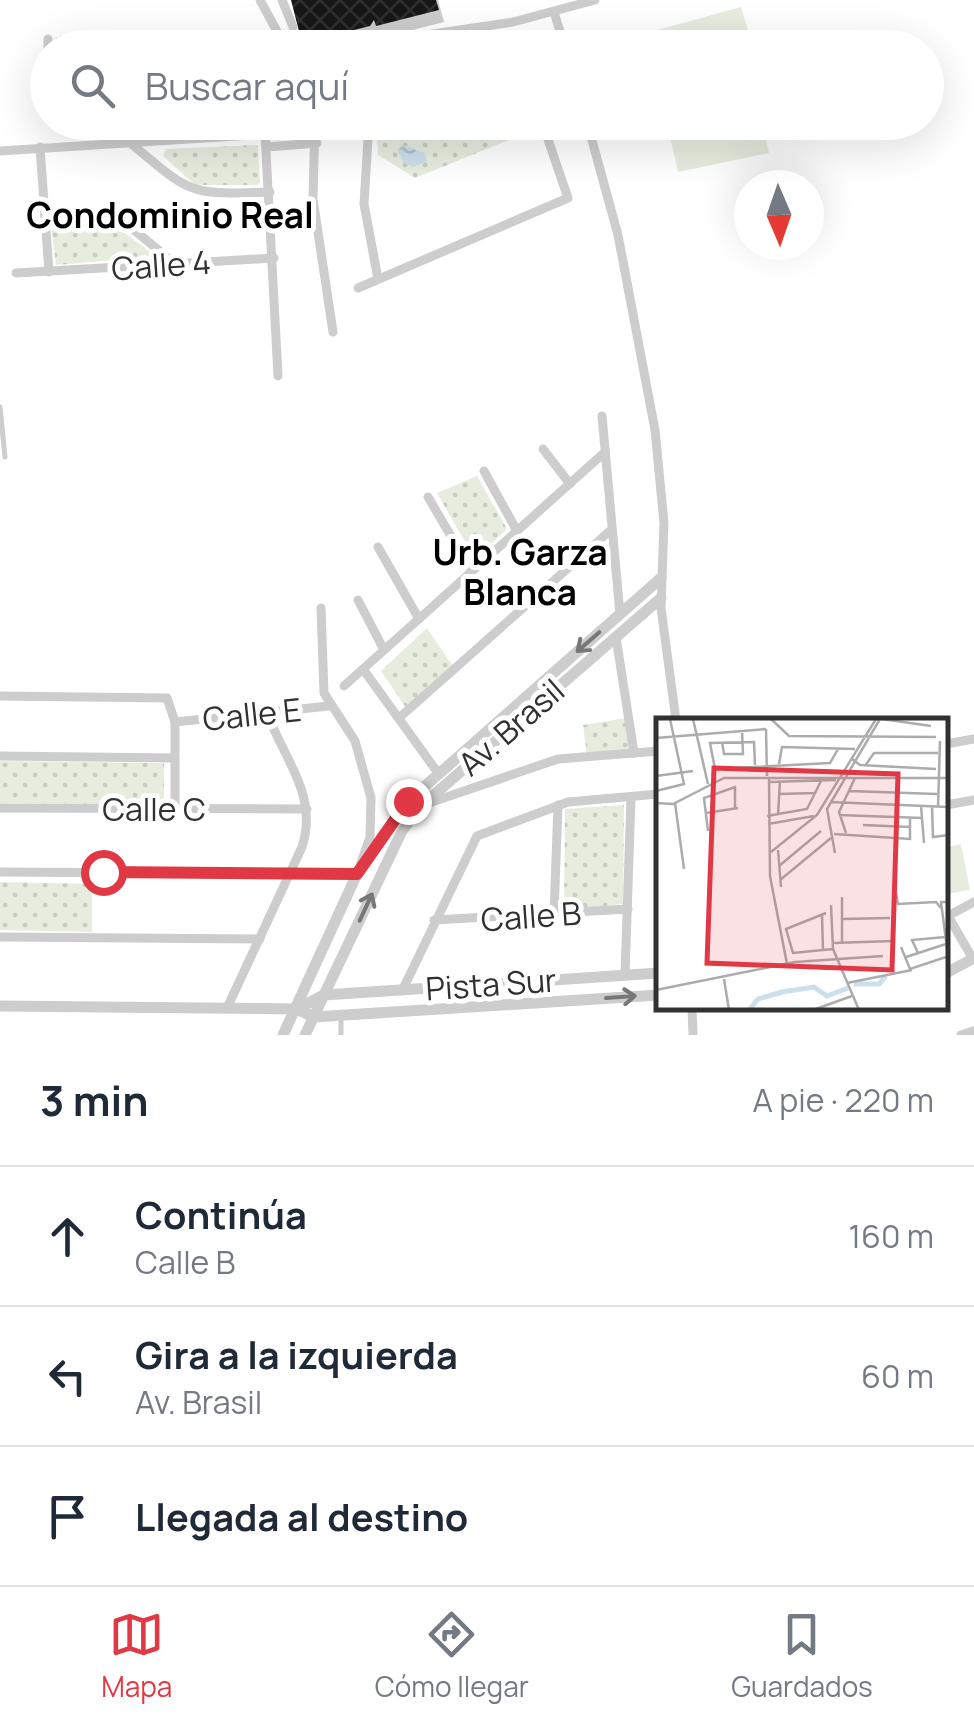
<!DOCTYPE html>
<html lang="es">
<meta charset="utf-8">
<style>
:root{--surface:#fff;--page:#f2f2f3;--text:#1f2937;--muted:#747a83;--line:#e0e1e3;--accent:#e03945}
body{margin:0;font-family:Manrope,sans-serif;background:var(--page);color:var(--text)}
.compass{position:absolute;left:734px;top:170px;width:90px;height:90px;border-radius:50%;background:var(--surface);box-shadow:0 10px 40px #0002;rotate:178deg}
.stop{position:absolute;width:30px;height:30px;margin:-22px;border:8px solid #e03945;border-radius:50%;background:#fff}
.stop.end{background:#e03945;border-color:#fff;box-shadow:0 2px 10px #0008}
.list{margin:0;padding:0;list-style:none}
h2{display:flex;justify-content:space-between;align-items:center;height:130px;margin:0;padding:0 40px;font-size:42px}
h2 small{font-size:32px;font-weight:400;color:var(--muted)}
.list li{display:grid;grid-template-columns:65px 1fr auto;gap:30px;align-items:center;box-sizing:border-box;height:140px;padding:0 40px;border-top:2px solid var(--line)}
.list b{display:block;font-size:38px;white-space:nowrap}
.list p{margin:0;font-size:32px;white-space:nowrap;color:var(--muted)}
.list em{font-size:32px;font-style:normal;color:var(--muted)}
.icon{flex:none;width:55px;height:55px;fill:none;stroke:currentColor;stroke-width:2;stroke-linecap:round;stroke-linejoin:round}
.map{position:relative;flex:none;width:974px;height:1035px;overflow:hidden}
.search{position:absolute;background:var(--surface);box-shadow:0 10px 40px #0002;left:30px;right:30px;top:30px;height:110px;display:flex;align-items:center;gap:25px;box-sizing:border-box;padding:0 35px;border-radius:55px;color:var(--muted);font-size:38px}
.sheet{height:550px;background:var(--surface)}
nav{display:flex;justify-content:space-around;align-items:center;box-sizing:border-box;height:140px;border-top:2px solid var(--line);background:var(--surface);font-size:28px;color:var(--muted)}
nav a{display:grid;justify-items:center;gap:5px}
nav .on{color:var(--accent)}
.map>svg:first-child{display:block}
</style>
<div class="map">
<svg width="974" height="1035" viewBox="0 0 974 1035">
<defs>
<pattern id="grass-dots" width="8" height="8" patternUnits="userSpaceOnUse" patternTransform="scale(2.5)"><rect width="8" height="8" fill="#e6eddf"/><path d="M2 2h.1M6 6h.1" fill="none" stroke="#c6ccc0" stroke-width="1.8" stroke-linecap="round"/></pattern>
<pattern id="water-ripples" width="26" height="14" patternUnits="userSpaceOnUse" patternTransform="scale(2.5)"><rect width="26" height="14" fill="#ccdfec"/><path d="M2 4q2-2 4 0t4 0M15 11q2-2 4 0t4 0" fill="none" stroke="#b0c0cb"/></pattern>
<pattern id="building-cross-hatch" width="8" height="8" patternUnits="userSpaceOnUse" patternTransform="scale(2.5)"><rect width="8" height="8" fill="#171717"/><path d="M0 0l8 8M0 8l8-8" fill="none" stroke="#303030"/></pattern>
</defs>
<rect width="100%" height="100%" fill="#fff"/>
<g fill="url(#grass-dots)">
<polygon points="118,32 119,47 55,47 54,38"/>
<polygon points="534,122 536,129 415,178 378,155 376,123"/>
<polygon points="258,145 260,183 257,185 195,185 163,156 166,149"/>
<polygon points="55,222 110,222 149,251 149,257 56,265 51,226"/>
<polygon points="477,476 507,529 475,559 437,493"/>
<polygon points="427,628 452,665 406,708 381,671"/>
<polygon points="625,718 631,750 587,755 583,725"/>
<polygon points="0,761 164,763 164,804 0,803"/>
<polygon points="624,805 623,904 564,910 565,809"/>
<polygon points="0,882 92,884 92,932 0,930"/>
</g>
<g fill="#e6eddf">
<polygon points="741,7 753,47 607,47 607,44"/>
<polygon points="667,123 762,123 769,153 678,172"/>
<polygon points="961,844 970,890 947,894 947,847"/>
</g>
<polygon fill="url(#water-ripples)" points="404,145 425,153 427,162 413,167 404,163 397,150"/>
<polygon fill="#0003" points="294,0 438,0 444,22 385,37 382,31 377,38 337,48 307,48"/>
<polygon fill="url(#building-cross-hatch)" points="291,0 436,0 439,10 376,26 374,20 370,26 302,43"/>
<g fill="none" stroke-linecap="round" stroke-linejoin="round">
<g stroke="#cdcdcd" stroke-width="2.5" stroke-dasharray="5 5" stroke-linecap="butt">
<polyline points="59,37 117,33 118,48"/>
<polyline points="56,38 82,46"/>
<polyline points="93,46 116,33"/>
<polyline points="82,48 88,42 93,48"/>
</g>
<g stroke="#cdcdcd" stroke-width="5">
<polyline points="0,407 5,457"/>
<polyline points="341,1018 341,1035"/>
</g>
<g stroke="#cdcdcd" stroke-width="9">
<polyline points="260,0 286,48"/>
<polyline points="282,0 293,27"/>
<polyline points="554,12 565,48"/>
<polyline points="48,39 48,48"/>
<polyline points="337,48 513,22 595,0"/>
<polyline points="315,122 313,199 333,332"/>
<polyline points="369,122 364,204 378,279"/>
<polyline points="587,122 618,235 655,430 664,523 661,608 676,720"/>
<polyline points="265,133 278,376"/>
<path d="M128 141C192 194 186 195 270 192"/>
<polyline points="40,147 49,272"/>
<polyline points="267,147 317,143"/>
<polyline points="0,151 316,131"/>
<path d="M45 216C123 210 116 216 175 264"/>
<polyline points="16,273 274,258"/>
<polyline points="358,288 568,198 542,122"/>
<polyline points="602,416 620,614"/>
<polyline points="543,449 570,484"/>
<polyline points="484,471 517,531"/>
<polyline points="428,497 472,572"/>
<polyline points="378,547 419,619"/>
<polyline points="358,600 384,650"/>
<polyline points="616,637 634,753"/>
<polyline points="363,669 438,773"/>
<polyline points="344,686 605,452"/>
<polyline points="0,696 167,698 175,722 175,809"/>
<polyline points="399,718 612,529"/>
<polyline points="175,722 329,706"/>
<polyline points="946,744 974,739"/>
<polyline points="0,756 175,758"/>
<polyline points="429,803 558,759 659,751"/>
<polyline points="946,805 974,800"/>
<polyline points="0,808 307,809"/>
<polyline points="0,872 357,874 370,837 371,798 355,741 324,693 321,608"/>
<polyline points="554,914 558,805"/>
<polyline points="948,916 973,959"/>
<polyline points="946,917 974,902"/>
<polyline points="434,920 628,909"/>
<polyline points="0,937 260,939"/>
<polyline points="625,975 631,797"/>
<polyline points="402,991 477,836 568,802 659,794"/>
<path d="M227 1008 302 847C319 794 283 759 267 712"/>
<polyline points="692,1008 693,1035"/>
<polyline points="961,1035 973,1031 974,1035"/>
</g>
<g stroke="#cdcdcd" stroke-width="11">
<polyline points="946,973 974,958"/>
<polyline points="0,1006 296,1009 314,1017 659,995"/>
<polyline points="297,1009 324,995 659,973"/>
<polyline points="283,1035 357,874 408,801 661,578"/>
<polyline points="305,1035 402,831 421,806 661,598"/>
</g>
</g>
<defs><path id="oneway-shaft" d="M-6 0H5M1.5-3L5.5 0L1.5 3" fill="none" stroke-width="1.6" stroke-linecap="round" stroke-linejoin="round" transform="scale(2.5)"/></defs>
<g stroke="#777">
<use href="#oneway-shaft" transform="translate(588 642) rotate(139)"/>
<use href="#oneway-shaft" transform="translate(366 907) rotate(-65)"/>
<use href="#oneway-shaft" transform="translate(621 997) rotate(-4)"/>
</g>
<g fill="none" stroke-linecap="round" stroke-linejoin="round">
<polyline stroke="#e03945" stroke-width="12" points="103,872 357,874 408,801"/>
</g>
<g text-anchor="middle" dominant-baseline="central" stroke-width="10" stroke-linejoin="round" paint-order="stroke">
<g font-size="32" fill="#303030" stroke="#fff">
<text transform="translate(161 265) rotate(-4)">Calle 4</text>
<text transform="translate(252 714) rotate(-6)">Calle E</text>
<text transform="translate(511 727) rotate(-41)">Av. Brasil</text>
<text x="154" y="809">Calle C</text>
<text transform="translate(531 916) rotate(-4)">Calle B</text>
<text transform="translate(491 984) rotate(-4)">Pista Sur</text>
</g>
<g font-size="35" font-weight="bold" fill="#000" stroke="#fff">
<text x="170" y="215">Condominio Real</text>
<text x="520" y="552">Urb. Garza<tspan x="520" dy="40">Blanca</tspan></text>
</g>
</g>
<g transform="translate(656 718)">
<rect width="292" height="292" fill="#fff"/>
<path fill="none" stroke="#ccdfec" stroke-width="5" d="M198 266H223L230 258M93 292 102 281 126 274 158 269 171 278 192 270"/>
<path fill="none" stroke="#acacac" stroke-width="2.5" d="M37 1 52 66M115 1 133 18 280 19M226 1 275 8M110 11 111 58M0 20 110 11M66 24 68 36H87L86 12M196 41 204 47 280 51M123 46 126 29 199 31M99 47 98 24 54 25 59 51 174 45 182 31M209 48 218 35H282M0 58 37 53M113 59 114 158 131 246M113 64 180 62M0 73 28 66 14 1M193 73 281 76M123 76 160 75M174 84 292 89M0 85 17 86 68 60H291M19 85 28 151M265 88 268 125M276 89 277 119 293 117M282 89 284 23M50 95 82 90M122 97 124 63M183 97 266 100M111 98 151 91 165 63M112 106 158 98M207 107 254 109M52 113 48 80 79 69V90M190 115 183 94 199 60M178 116 254 121V100M122 132 125 169M115 134 161 97 220 1M179 135 171 91 224 1M123 148 165 113M124 162 175 120M238 165 242 186 280 184 285 190M186 179V225M175 187 177 231 203 292M170 195 130 211 137 235 177 231M166 197 167 233M186 201 234 200M177 225 237 223M245 229 254 251 293 238M262 235 256 222 289 219M292 238 285 184H293M250 239 290 226M68 261 73 292M191 265 256 252M0 272 139 244 227 238M157 292 196 278"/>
<path fill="#e03945" fill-opacity="0.15" stroke="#e03945" stroke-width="5" d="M58 50 242 56 236 252 51 245Z"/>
<rect width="292" height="292" fill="none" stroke="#303030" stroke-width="5"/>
</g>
</svg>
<svg class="compass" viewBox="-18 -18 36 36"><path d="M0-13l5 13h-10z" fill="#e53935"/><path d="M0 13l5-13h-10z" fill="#747a83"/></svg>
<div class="stop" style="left:103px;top:872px"></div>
<div class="stop end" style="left:408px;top:801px"></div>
<div class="search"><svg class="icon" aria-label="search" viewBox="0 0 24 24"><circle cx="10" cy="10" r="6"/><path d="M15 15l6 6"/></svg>Buscar aquí</div>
</div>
<section class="sheet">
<h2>3 min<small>A pie · 220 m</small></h2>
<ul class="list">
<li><svg class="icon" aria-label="ahead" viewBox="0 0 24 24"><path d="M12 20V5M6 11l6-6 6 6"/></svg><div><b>Continúa</b><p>Calle B</p></div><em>160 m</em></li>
<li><svg class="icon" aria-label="left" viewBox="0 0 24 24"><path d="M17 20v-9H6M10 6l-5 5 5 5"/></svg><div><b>Gira a la izquierda</b><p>Av. Brasil</p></div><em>60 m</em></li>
<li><svg class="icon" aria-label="arrive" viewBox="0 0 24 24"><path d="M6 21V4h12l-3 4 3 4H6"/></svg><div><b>Llegada al destino</b></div></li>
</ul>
</section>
<nav>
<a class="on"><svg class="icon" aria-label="map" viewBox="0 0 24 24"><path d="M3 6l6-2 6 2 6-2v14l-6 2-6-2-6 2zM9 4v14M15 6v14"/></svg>Mapa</a>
<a><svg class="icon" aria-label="directions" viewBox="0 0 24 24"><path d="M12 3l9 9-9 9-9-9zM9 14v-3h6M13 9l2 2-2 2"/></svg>Cómo llegar</a>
<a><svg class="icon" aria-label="saved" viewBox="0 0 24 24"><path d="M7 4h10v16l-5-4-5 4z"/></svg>Guardados</a>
</nav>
